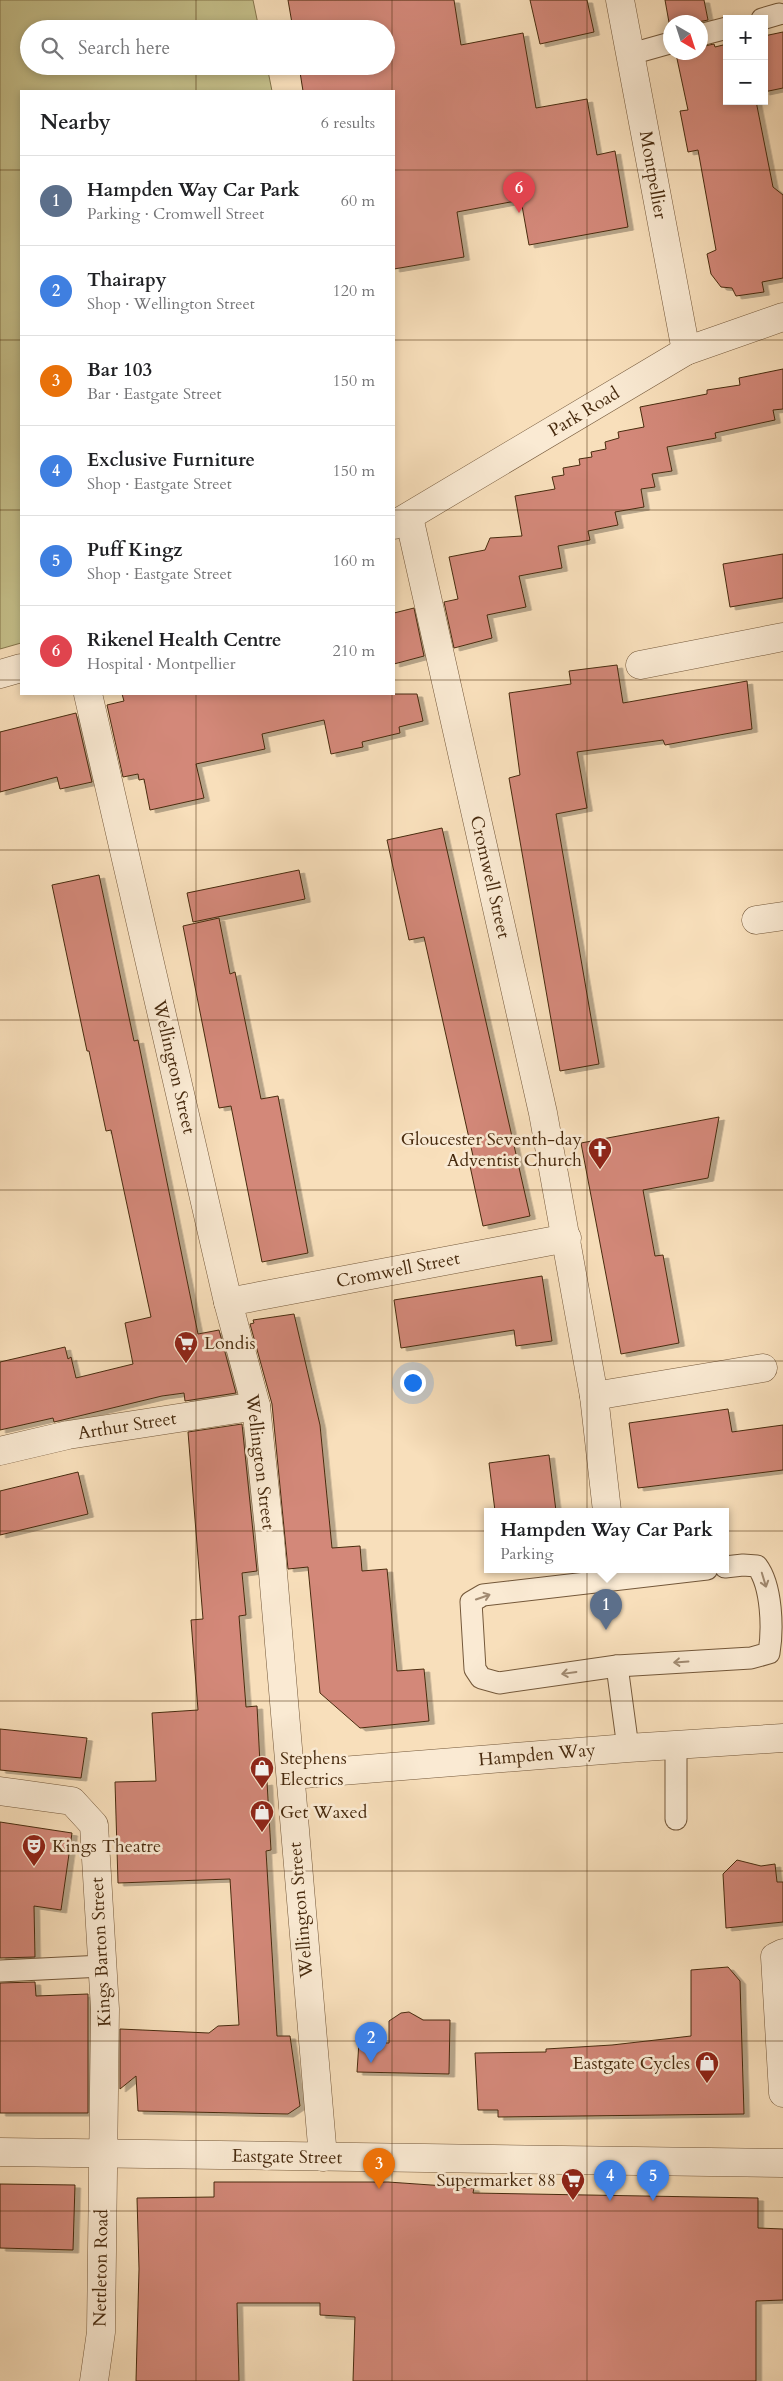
<!DOCTYPE html>
<meta charset="utf-8">
<style>
:root{--surface:#fff;--page:#f6f6f6;--text:#202124;--muted:#757577;--line:#e0e0e0;--accent:#8f2418}
body{margin:0;font-family:Cardo,serif;background:var(--page);color:var(--text)}
.controls{position:absolute;right:15px;top:15px;display:grid;overflow:hidden;border-radius:0px;box-shadow:0 2px 8px #0003}
.controls button{width:45px;height:45px;display:grid;place-items:center;padding:0;border:0;border-bottom:1px solid var(--line);background:var(--surface);color:var(--text);font:25px sans-serif}
.compass{position:absolute;left:663px;top:15px;width:45px;height:45px;border-radius:50%;background:var(--surface);box-shadow:0 2px 8px #0003;rotate:141deg}
.you{position:absolute;left:412px;top:1382px;width:18px;height:18px;margin:-12px;border:4px solid #fff;border-radius:50%;background:#1a73e8;box-shadow:0 0 0 8px #1a73e833}
.badge{display:grid;place-items:center;width:32px;height:32px;border-radius:50%;background:var(--accent);color:#fff;font-size:16px;font-weight:700}
.pin{position:absolute;translate:-50% -41px;filter:drop-shadow(0 1px 2px #0008)}
.pin::after{content:'';position:absolute;top:26px;width:18px;height:15px;background:inherit;clip-path:polygon(0 0,100% 0,50% 100%)}
.popup{position:absolute;left:484px;top:1508px;width:245px;height:65px;box-sizing:border-box;display:grid;place-content:center;border-radius:0px;background:var(--surface);filter:drop-shadow(0 1px 4px #0005);font-size:16px;white-space:nowrap;color:var(--muted)}
.popup b{font-size:19px;color:var(--text)}
.popup::after{content:'';position:absolute;left:50%;top:100%;margin-left:-10px;border:10px solid transparent;border-top-color:var(--surface)}
.list{margin:0;padding:0;list-style:none}
h2{display:flex;justify-content:space-between;align-items:center;height:65px;margin:0;padding:0 20px;font-size:21px}
h2 small{font-size:16px;font-weight:400;color:var(--muted)}
.list li{display:grid;grid-template-columns:32px 1fr auto;gap:15px;align-items:center;box-sizing:border-box;height:90px;padding:0 20px;border-top:1px solid var(--line)}
.list b{display:block;font-size:19px;white-space:nowrap}
.list p{margin:0;font-size:16px;white-space:nowrap;color:var(--muted)}
.list em{font-size:16px;font-style:normal;color:var(--muted)}
.icon{flex:none;width:28px;height:28px;fill:none;stroke:currentColor;stroke-width:2;stroke-linecap:round;stroke-linejoin:round}
.map{position:relative;flex:none;width:783px;height:2381px;overflow:hidden}
.search{position:absolute;background:var(--surface);box-shadow:0 2px 8px #0003;left:20px;top:20px;width:375px;height:55px;display:flex;align-items:center;gap:12px;box-sizing:border-box;padding:0 18px;border-radius:28px;color:var(--muted);font-size:19px}
.panel{position:absolute;background:var(--surface);box-shadow:0 2px 8px #0003;left:20px;top:90px;width:375px;height:605px;border-radius:0px}
.map>svg:first-child{display:block}
</style>
<div class="map">
<svg width="783" height="2381" viewBox="0 0 783 2381">
<defs>
<filter id="shadow"><feDropShadow dx="5.5" dy="3" stdDeviation="0" flood-color="#0004"/></filter>
</defs>
<rect width="100%" height="100%" fill="#f8dfbb"/>
<filter id="stains"><feTurbulence type="fractalNoise" baseFrequency=".004" numOctaves="4"/><feColorMatrix values="0 0 0 0 .2 0 0 0 0 .09 0 0 0 0 .02 0 0 0 .5 -.17"/></filter>
<radialGradient id="worn" r=".72"><stop offset=".6" stop-color="#630" stop-opacity="0"/><stop offset="1" stop-color="#630" stop-opacity=".3"/></radialGradient>
<polygon fill="#c5c08b" stroke="#86764d" points="0,0 253,0 259,29 29,29 29,66 267,66 272,91 21,91 21,643 0,649"/>
<g fill="#d38879" stroke="#482b0f" filter="url(#shadow)">
<polygon points="288,0 454,0 461,45 523,33 536,108 587,99 597,155 615,151 628,227 529,245 521,200 457,212 464,257 394,269 394,91 303,91 299,66 386,66 386,29 293,29"/>
<polygon points="530,0 587,0 594,32 540,44"/>
<polygon points="665,0 704,0 708,20 698,22 670,22 670,28"/>
<polygon points="783,32 783,88 764,92 764,36"/>
<polygon points="714,44 715,47 727,44 727,101 756,101 773,187 783,195 783,278 762,282 764,292 736,296 732,288 721,287 711,274 707,254 716,250 698,150 688,152 680,111 688,110 676,54 700,52 700,47"/>
<polygon points="783,369 783,409 773,410 775,420 715,433 716,438 667,447 672,471 652,474 655,487 641,489 644,507 615,512 618,525 588,531 590,540 558,546 562,568 519,576 526,607 487,615 492,638 454,648 444,602 458,599 449,557 485,550 490,538 522,536 515,496 555,489 552,477 564,475 563,468 580,465 579,459 592,457 591,452 606,449 605,442 619,438 618,432 644,427 640,407 707,394 707,390 740,385 739,378"/>
<polygon points="783,554 783,598 730,607 723,564"/>
<polygon points="414,608 424,656 394,664 394,613"/>
<polygon points="617,665 623,703 747,681 752,729 665,745 663,740 577,752 587,808 556,814 599,1064 560,1071 509,778 520,775 509,693 571,684 569,671"/>
<polygon points="122,694 417,694 423,721 399,727 400,733 362,742 363,747 331,754 324,720 262,734 265,749 196,764 204,798 150,810 144,779 139,780 138,774 123,777 107,705 124,701"/>
<polygon points="76,713 92,782 60,789 57,777 0,792 0,732"/>
<polygon points="442,828 530,1216 483,1226 470,1166 475,1165 424,937 409,940 387,840"/>
<polygon points="299,870 305,899 193,922 187,893"/>
<polygon points="99,875 134,1041 138,1040 198,1334 219,1330 236,1393 185,1401 184,1393 162,1396 54,1422 53,1418 0,1430 0,1362 65,1347 68,1359 71,1357 76,1378 133,1364 125,1323 151,1317 111,1130 106,1131 89,1051 87,1051 52,885"/>
<polygon points="219,918 230,974 235,972 261,1099 278,1096 308,1253 262,1262 231,1106 219,1108 183,926"/>
<polygon points="719,1117 708,1178 643,1190 655,1256 663,1255 679,1343 621,1354 581,1143"/>
<polygon points="542,1276 552,1341 516,1346 514,1330 401,1348 394,1300"/>
<polygon points="294,1314 320,1425 332,1548 360,1546 362,1571 387,1569 397,1671 424,1669 429,1721 360,1728 320,1693 308,1567 288,1569 272,1404 250,1324 254,1323 253,1320"/>
<polygon points="728,1409 732,1432 783,1425 783,1470 638,1488 629,1423"/>
<polygon points="242,1424 257,1571 242,1573 246,1615 239,1616 246,1707 257,1706 261,1783 267,1782 271,1850 266,1851 277,2036 290,2036 300,2106 288,2114 138,2111 136,2076 120,2089 120,2029 209,2033 218,2026 239,2025 230,1879 118,1883 115,1782 156,1781 152,1713 198,1710 191,1620 203,1619 188,1432"/>
<polygon points="549,1455 556,1511 495,1511 489,1463"/>
<polygon points="78,1472 88,1514 0,1535 0,1491"/>
<polygon points="0,1729 87,1738 81,1778 0,1770"/>
<polygon points="0,1822 72,1833 61,1910 34,1906 35,1957 0,1958"/>
<polygon points="737,1860 761,1866 775,1864 777,1882 783,1882 783,1922 726,1928 723,1874"/>
<polygon points="728,1967 740,1981 744,2114 498,2117 498,2110 478,2110 475,2053 546,2052 546,2049 612,2045 691,2036 691,1970"/>
<polygon points="35,1982 36,1996 88,1994 88,2113 0,2113 0,1983"/>
<polygon points="409,2012 423,2020 450,2020 449,2074 357,2072 359,2042 389,2043 389,2021 401,2013"/>
<polygon points="214,2182 388,2182 474,2188 473,2193 758,2198 758,2228 783,2229 783,2300 756,2301 756,2381 353,2381 355,2317 320,2315 320,2303 237,2303 239,2381 136,2381 139,2269 137,2198 214,2197"/>
<polygon points="0,2184 75,2185 73,2250 0,2248"/>
</g>
<g fill="none" stroke-linecap="round" stroke-linejoin="round">
<g stroke="#74583a" stroke-width="23">
<g id="service">
<polyline points="762,19 779,14"/>
<polyline points="700,35 727,28"/>
<polyline points="631,54 670,43"/>
<path d="M707 1569 483 1595 471 1602 475 1669 481 1678 499 1683 617 1666 751 1658 769 1653C773 1629 772 1586 757 1566L743 1565 725 1567"/>
<polyline points="617,1666 628,1748"/>
<polyline points="676,1745 676,1819"/>
<polyline points="0,1971 103,1966"/>
</g>
</g>
<g stroke="#74583a" stroke-width="29">
<g id="minor">
<polyline points="620,0 686,351"/>
<polyline points="409,517 543,1113 594,1396 607,1511"/>
<polyline points="394,525 686,351 783,317"/>
<polyline points="640,665 783,637"/>
<polyline points="0,674 21,668"/>
<polyline points="88,694 228,1302 256,1406 270,1538 323,2157"/>
<polyline points="756,920 783,916"/>
<polyline points="228,1302 567,1238"/>
<polyline points="594,1396 763,1368"/>
<polyline points="0,1451 68,1435 256,1406"/>
<polyline points="291,1775 628,1748 783,1738"/>
<polyline points="0,1791 72,1801 94,1825 105,2009 101,2332 94,2381"/>
<polyline points="783,1953 775,1957 783,2093"/>
<polyline points="0,2152 783,2163"/>
</g>
</g>
<use href="#service" stroke="#faead3" stroke-width="21"/>
<use href="#minor" stroke="#faead3" stroke-width="28"/>
</g>
<defs><path id="oneway-shaft" d="M-6 0H5M1.5-3L5.5 0L1.5 3" fill="none" stroke-width="1.6" stroke-linecap="round" stroke-linejoin="round" transform="scale(1.25)"/></defs>
<g stroke="#a18a71">
<use href="#oneway-shaft" transform="translate(764 1580) rotate(73)"/>
<use href="#oneway-shaft" transform="translate(483 1597) rotate(-19)"/>
<use href="#oneway-shaft" transform="translate(681 1662) rotate(176)"/>
<use href="#oneway-shaft" transform="translate(569 1673) rotate(172)"/>
</g>
<path fill="none" stroke="#482b0f" stroke-width="1" stroke-opacity="0.55" d="M196 0V29M392 0V91M587 0V2381M196 66V91M0 170H21M394 170H783M0 340H21M394 340H783M0 510H21M394 510H783M0 680H21M394 680H783M196 694V2381M392 694V2381M0 850H783M0 1020H783M0 1190H783M0 1361H783M0 1531H783M0 1701H783M0 1871H783M0 2041H783M0 2211H783"/>
<defs>
<g id="church-pin" transform="scale(1.25)"><path d="M0 17L-7.5 6A9.5 9.5 0 1 1 7.5 6Z" fill="#8f2418" stroke="#faead3"/><path d="M-1.2-6h2.4v3.5h3.3v2.4h-3.3V6h-2.4V-.1h-3.3v-2.4h3.3Z" fill="#fff"/></g>
<g id="supermarket-pin" transform="scale(1.25)"><path d="M0 17L-7.5 6A9.5 9.5 0 1 1 7.5 6Z" fill="#8f2418" stroke="#faead3"/><path d="M-6-5.5h2.5l.6 2H6L4.5 2H-2.5L-4.4-4H-6ZM-1.5 3.2a1.3 1.3 0 1 0 .1 0ZM3 3.2a1.3 1.3 0 1 0 .1 0Z" fill="#fff"/></g>
<g id="shop-pin" transform="scale(1.25)"><path d="M0 17L-7.5 6A9.5 9.5 0 1 1 7.5 6Z" fill="#8f2418" stroke="#faead3"/><path d="M-5-2.5h2.3a2.7 3.5 0 0 1 5.4 0H5L5.5 6h-11ZM-1.5-2.5h3a1.5 2.3 0 0 0-3 0Z" fill="#fff"/></g>
<g id="theatre-pin" transform="scale(1.25)"><path d="M0 17L-7.5 6A9.5 9.5 0 1 1 7.5 6Z" fill="#8f2418" stroke="#faead3"/><path d="M-5-5.5Q0-4 5-5.5V0Q5 5 0 6Q-5 5-5 0ZM-3.3-2.5H-1v1.5H-3.3ZM1-2.5H3.3v1.5H1ZM-2.8 1Q0 5.5 2.8 1Z" fill="#fff"/></g>
</defs>
<g fill-rule="evenodd">
<use href="#church-pin" x="600" y="1149"/>
<use href="#supermarket-pin" x="186" y="1343"/>
<use href="#shop-pin" x="262" y="1768"/>
<use href="#shop-pin" x="262" y="1812"/>
<use href="#theatre-pin" x="34" y="1846"/>
<use href="#shop-pin" x="707" y="2063"/>
<use href="#supermarket-pin" x="573" y="2180"/>
</g>
<g text-anchor="middle" dominant-baseline="central" stroke-width="5" stroke-linejoin="round" paint-order="stroke">
<g font-size="18" fill="#482b0f" stroke="#faead3">
<text transform="translate(653 175) rotate(80)">Montpellier</text>
<text transform="translate(584 412) rotate(-31)">Park Road</text>
<text transform="translate(490 877) rotate(77)">Cromwell Street</text>
<text transform="translate(174 1067) rotate(77)">Wellington Street</text>
<text transform="translate(398 1270) rotate(-11)">Cromwell Street</text>
<text transform="translate(127 1426) rotate(-9)">Arthur Street</text>
<text transform="translate(260 1462) rotate(83)">Wellington Street</text>
<text transform="translate(537 1755) rotate(-5)">Hampden Way</text>
<text transform="translate(301 1910) rotate(-95)">Wellington Street</text>
<text transform="translate(101 1952) rotate(-93)">Kings Barton Street</text>
<text transform="translate(287 2157) rotate(1)">Eastgate Street</text>
<text transform="translate(101 2268) rotate(-89)">Nettleton Road</text>
</g>
<g font-size="18" fill="#482b0f" stroke="#faead3" text-anchor="start">
<text x="582" y="1139" text-anchor="end">Gloucester Seventh-day<tspan x="582" dy="21">Adventist Church</tspan></text>
<text x="204" y="1343">Londis</text>
<text x="280" y="1758">Stephens<tspan x="280" dy="21">Electrics</tspan></text>
<text x="280" y="1812">Get Waxed</text>
<text x="52" y="1846">Kings Theatre</text>
<text x="690" y="2063" text-anchor="end">Eastgate Cycles</text>
<text x="556" y="2180" text-anchor="end">Supermarket 88</text>
</g>
</g>
<rect width="100%" height="100%" filter="url(#stains)"/>
<rect width="100%" height="100%" fill="url(#worn)"/>
</svg>
<div class="controls">
<button>+</button>
<button>−</button>
</div>
<svg class="compass" viewBox="-18 -18 36 36"><path d="M0-13l5 13h-10z" fill="#e53935"/><path d="M0 13l5-13h-10z" fill="#757577"/></svg>
<div class="you"></div>
<div class="pin badge" style="left:606px;top:1630px;background:#5c6f8a">1</div>
<div class="popup"><b>Hampden Way Car Park</b>Parking</div>
<div class="pin badge" style="left:371px;top:2063px;background:#3f7fe0">2</div>
<div class="pin badge" style="left:379px;top:2189px;background:#e8710a">3</div>
<div class="pin badge" style="left:610px;top:2201px;background:#3f7fe0">4</div>
<div class="pin badge" style="left:653px;top:2201px;background:#3f7fe0">5</div>
<div class="pin badge" style="left:519px;top:213px;background:#e0444e">6</div>
<div class="search"><svg class="icon" aria-label="search" viewBox="0 0 24 24"><circle cx="10" cy="10" r="6"/><path d="M15 15l6 6"/></svg>Search here</div>
<section class="panel">
<h2>Nearby<small>6 results</small></h2>
<ul class="list">
<li><span class="badge" style="background:#5c6f8a">1</span><div><b>Hampden Way Car Park</b><p>Parking · Cromwell Street</p></div><em>60 m</em></li>
<li><span class="badge" style="background:#3f7fe0">2</span><div><b>Thairapy</b><p>Shop · Wellington Street</p></div><em>120 m</em></li>
<li><span class="badge" style="background:#e8710a">3</span><div><b>Bar 103</b><p>Bar · Eastgate Street</p></div><em>150 m</em></li>
<li><span class="badge" style="background:#3f7fe0">4</span><div><b>Exclusive Furniture</b><p>Shop · Eastgate Street</p></div><em>150 m</em></li>
<li><span class="badge" style="background:#3f7fe0">5</span><div><b>Puff Kingz</b><p>Shop · Eastgate Street</p></div><em>160 m</em></li>
<li><span class="badge" style="background:#e0444e">6</span><div><b>Rikenel Health Centre</b><p>Hospital · Montpellier</p></div><em>210 m</em></li>
</ul>
</section>
</div>
